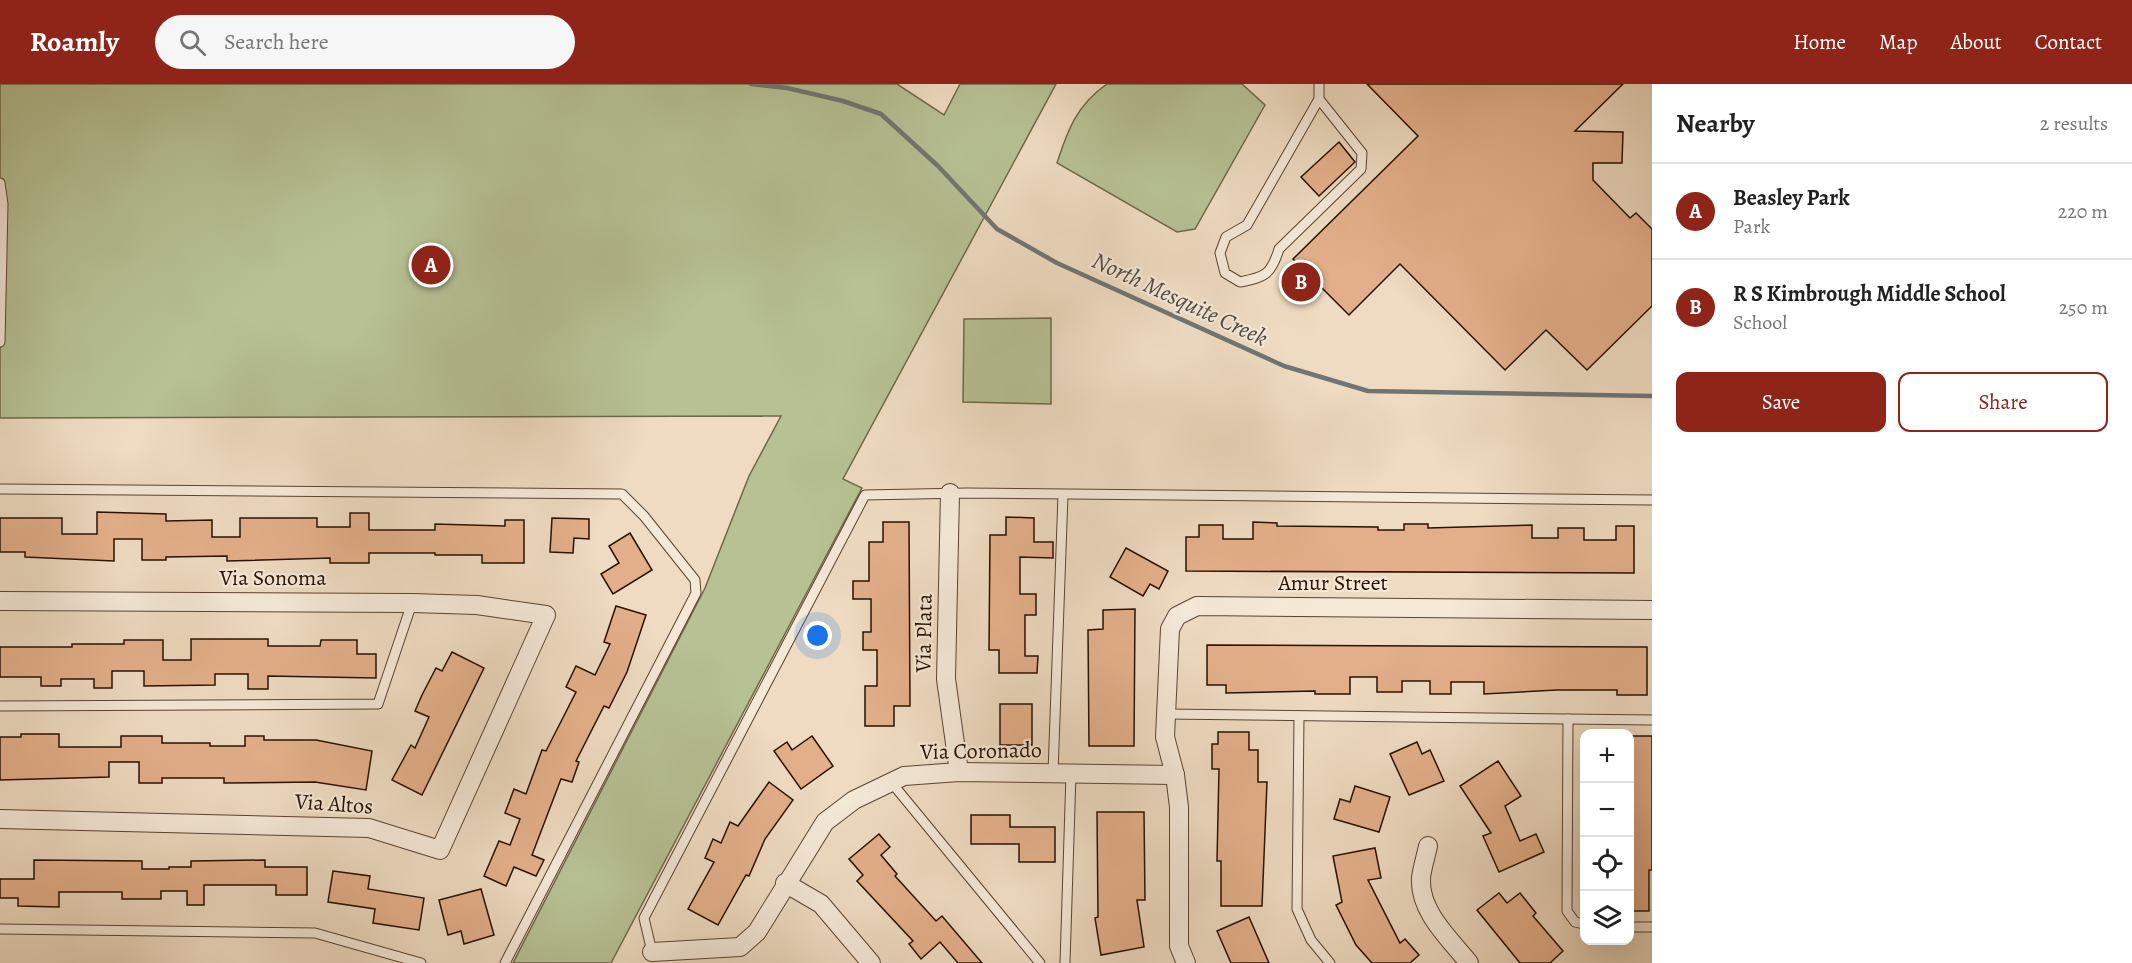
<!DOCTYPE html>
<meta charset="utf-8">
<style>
:root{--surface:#fff;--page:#f6f6f6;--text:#222;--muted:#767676;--line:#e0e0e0;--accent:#8f2418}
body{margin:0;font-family:Alegreya,serif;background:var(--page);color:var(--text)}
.controls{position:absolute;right:18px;bottom:18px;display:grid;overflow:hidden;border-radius:12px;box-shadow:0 6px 24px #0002}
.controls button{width:54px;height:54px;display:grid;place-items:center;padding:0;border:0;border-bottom:2px solid var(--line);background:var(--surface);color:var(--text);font:30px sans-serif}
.you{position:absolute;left:818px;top:552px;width:21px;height:21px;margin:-15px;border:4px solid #fff;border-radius:50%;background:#1a73e8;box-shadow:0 0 0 9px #1a73e833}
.badge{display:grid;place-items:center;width:39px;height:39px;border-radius:50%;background:var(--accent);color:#fff;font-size:20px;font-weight:700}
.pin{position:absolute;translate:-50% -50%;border:3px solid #fff;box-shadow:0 2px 6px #0006}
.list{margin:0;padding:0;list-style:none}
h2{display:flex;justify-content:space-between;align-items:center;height:78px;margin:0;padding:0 24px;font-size:26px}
h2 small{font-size:20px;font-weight:400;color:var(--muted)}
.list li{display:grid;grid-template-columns:39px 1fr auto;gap:18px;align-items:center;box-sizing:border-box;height:96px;padding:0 24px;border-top:2px solid var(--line)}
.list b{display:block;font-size:22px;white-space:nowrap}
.list p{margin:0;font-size:20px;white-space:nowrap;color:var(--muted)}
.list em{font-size:20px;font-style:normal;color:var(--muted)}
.actions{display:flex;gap:12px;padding:18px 24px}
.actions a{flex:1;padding:14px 0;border:2px solid var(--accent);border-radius:12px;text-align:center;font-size:21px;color:var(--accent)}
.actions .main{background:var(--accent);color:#fff}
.icon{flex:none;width:33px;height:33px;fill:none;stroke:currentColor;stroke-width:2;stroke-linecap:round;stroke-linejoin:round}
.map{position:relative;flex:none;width:1652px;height:879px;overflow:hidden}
header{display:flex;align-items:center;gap:36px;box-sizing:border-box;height:84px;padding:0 30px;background:var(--accent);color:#fff}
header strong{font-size:28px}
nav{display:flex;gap:33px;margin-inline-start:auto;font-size:21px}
.search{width:420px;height:54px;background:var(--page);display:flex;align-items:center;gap:15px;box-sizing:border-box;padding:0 21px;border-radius:33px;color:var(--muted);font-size:22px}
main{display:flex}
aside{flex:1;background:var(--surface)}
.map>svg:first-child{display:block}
</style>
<header>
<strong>Roamly</strong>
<div class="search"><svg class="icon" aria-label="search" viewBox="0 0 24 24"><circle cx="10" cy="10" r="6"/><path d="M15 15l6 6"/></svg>Search here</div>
<nav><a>Home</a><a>Map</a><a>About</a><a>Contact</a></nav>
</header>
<main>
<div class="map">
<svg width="1652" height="879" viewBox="0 0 1652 879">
<rect width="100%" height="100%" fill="#eedbc1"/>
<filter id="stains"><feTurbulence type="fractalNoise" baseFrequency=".00333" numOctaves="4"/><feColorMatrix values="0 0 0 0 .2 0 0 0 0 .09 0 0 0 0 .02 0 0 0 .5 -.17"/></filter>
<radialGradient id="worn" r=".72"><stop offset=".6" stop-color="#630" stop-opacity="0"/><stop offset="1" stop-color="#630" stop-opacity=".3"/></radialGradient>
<g fill="#b6c194" stroke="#70684a" stroke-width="1.5">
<polygon points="0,0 897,0 944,31 960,0 1056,0 843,395 862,404 611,879 513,879 705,504 749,392 781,332 0,334"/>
<path d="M1107 0H1242L1265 21 1195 145 1177 148 1057 79C1068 45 1077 21 1107 0Z"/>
<polygon points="1051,234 1051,320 963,318 964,235"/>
</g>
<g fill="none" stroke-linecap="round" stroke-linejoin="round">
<polyline stroke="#707573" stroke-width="4.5" points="751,0 787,4 843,17 881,30 938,82 997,145 1057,179 1284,282 1368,307 1652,312"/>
</g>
<g fill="#e3af8a" stroke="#291000" stroke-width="1.5">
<polygon points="1367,0 1623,0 1575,47 1623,48 1622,79 1593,79 1593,96 1630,134 1636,129 1652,145 1652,222 1587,286 1546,246 1505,286 1400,180 1349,231 1293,175 1418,52"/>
<polygon points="1339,58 1355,78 1319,112 1301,93"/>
<polygon points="97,428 166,430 166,437 212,436 212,453 240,453 240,434 317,434 317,443 350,443 350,429 369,429 369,446 435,446 435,440 505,442 505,436 524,436 524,479 482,479 482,471 435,471 435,469 369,469 369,479 330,479 330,474 227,477 227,472 166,473 166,476 142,476 142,455 114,455 114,477 25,473 25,468 0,468 0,434 62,434 62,450 97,450"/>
<polygon points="1006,433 1034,434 1034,458 1053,458 1053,474 1020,473 1020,510 1036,510 1036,531 1025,531 1025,572 1038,572 1037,589 999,589 999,566 989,566 990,451 1006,451"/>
<polygon points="552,434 589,435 589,455 574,454 573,469 550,468"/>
<polygon points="883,438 909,438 910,622 894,622 894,642 865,642 865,602 877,602 877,566 863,566 863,548 871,548 871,515 853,515 853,497 869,497 869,458 883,458"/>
<polygon points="1253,438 1277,439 1277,442 1378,443 1378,446 1404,446 1404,440 1428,440 1428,444 1532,441 1532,454 1558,454 1558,444 1584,444 1584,456 1616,456 1616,442 1634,442 1634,489 1186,487 1186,453 1199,453 1199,441 1223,441 1223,455 1253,455"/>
<polygon points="630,449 652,486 613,510 601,490 619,479 609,462"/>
<polygon points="1126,464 1168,487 1159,505 1150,500 1143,512 1110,493"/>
<polygon points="616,522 646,531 627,588 609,624 604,622 576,677 579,678 572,698 561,695 532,771 544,776 536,792 514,783 506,802 484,792 499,757 510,761 520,735 505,729 514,705 526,710 542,666 546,667 576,608 566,603 576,582 595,591 610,560 604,558"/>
<polygon points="1135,525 1134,662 1089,662 1088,546 1103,545 1103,526"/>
<polygon points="191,555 268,555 268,562 320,562 321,556 357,556 357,570 376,570 376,594 268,592 268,605 248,605 248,590 215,590 215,601 144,602 144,587 112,587 112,604 94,604 94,595 61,595 61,602 41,602 41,593 0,593 0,563 72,563 72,560 124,560 124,556 163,556 163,576 191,576"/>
<polygon points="1207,561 1647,563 1647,611 1617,611 1617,606 1557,606 1484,610 1484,598 1451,598 1451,610 1430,610 1430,597 1402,597 1402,608 1377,608 1377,593 1350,593 1350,610 1315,610 1315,607 1226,609 1226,601 1207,601"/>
<polygon points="452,568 484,584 422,711 392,696 411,661 415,664 429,633 415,627 422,611 436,584 442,587"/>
<rect x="1000" y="620" width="32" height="41"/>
<polygon points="1218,648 1249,648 1249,666 1258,666 1258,698 1267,698 1262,822 1221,822 1221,777 1217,777 1219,685 1212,685 1212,660 1218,660"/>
<polygon points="21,650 59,650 59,663 121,663 121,652 162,652 162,659 210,659 210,662 245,662 245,652 264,652 264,656 316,656 372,667 366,706 315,698 224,699 224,694 162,694 162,699 139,699 139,678 109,678 109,693 0,696 0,653 21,653"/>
<polygon points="812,652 833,682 801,705 774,667 787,658 792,666"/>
<polygon points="1629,652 1652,652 1652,786 1649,786 1649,827 1629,827"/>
<polygon points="1417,658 1422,670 1430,666 1444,697 1409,711 1390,670"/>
<polygon points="1498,677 1521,712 1505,722 1520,757 1536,750 1544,768 1499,788 1483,752 1491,749 1460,702"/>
<polygon points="769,698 793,716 765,755 749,792 746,791 718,841 688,825 714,778 705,774 713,755 721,759 730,738 738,742"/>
<polygon points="1355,702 1390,713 1379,748 1334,735 1340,715 1350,718"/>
<polygon points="1097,728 1144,728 1145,816 1137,816 1144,863 1101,871 1095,834 1098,833"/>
<polygon points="971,731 1010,731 1010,743 1055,743 1055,778 1019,778 1019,760 971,760"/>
<polygon points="879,750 890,763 881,771 897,790 895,792 936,837 942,832 982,879 958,879 940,858 921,875 909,860 913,857 857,797 863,791 849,775"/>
<polygon points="1375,764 1381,794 1368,796 1400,859 1405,855 1419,871 1410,879 1372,879 1356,861 1336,821 1342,818 1333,772"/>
<polygon points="34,776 142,777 142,785 169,785 169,783 191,783 191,777 265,776 265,783 307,783 307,811 276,811 276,801 204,801 204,821 187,821 187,807 161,807 161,815 122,815 122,808 59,808 59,823 18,822 18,814 0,814 0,795 34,795"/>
<polygon points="333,787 370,792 368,805 424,814 419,846 373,839 375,825 328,818"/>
<polygon points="481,805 494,851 464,860 461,847 448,851 439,816"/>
<polygon points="1499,809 1507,819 1520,809 1536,829 1533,832 1563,867 1550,879 1520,879 1477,826"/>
<polygon points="1249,833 1269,879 1231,879 1217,847"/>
</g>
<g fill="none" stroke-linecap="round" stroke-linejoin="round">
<g stroke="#5a4330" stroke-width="11">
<g id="lane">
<path d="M1319 0V15L1247 141 1226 153 1220 169 1225 189 1240 198C1265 193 1271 191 1279 165L1361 85 1362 69 1319 15"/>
<polyline points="0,99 3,120 0,258"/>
<polyline points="0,405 622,410 644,432 695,496 696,509 505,879"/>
<polyline points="0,622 378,620 412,519"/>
<polyline points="1166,630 1652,636"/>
<polyline points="1299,632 1297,825 1311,856 1330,879"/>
<polyline points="1568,635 1567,827 1575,838 1584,840"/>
<polyline points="1053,689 1063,411"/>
<polyline points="891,698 1040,879"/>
<polyline points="1630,843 1652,843"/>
<polyline points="0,845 315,849 421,879"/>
<polyline points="652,868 644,834 865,411 967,409 1652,416"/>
<polyline points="1065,879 1071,690"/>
</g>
</g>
<g stroke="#5a4330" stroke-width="20">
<g id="street">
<polyline points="950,409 946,595 959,688"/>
<polyline points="0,517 412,519 477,521 546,531 440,766 369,744 0,735"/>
<path d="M1428 762C1426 772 1422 784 1421 794 1419 828 1450 855 1469 879"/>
<polyline points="785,799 821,820 871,879"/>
<polyline points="652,868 740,863 757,848 825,738 854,716 904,692 959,688 1175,691"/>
<polyline points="1186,879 1179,862 1179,723 1175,691 1165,653 1170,545 1177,532 1197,522 1652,526"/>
</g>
</g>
<use href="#lane" stroke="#f4e8d7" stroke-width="9"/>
<use href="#street" stroke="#f4e8d7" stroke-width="18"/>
</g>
<g text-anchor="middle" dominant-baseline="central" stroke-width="4.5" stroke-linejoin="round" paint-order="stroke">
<g font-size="22" fill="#291000" stroke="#f4e8d7">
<text x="273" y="494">Via Sonoma</text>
<text x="1333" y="499">Amur Street</text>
<text transform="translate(924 549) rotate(-89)">Via Plata</text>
<text transform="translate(981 667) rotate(-1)">Via Coronado</text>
<text transform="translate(334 720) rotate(4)">Via Altos</text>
</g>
<g font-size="24" font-style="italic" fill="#534b43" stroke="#f4e8d7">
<text transform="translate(1180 215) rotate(25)">North Mesquite Creek</text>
</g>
</g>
<rect width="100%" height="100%" filter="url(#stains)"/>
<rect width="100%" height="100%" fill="url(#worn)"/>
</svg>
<div class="controls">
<button>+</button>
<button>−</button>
<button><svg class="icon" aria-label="locate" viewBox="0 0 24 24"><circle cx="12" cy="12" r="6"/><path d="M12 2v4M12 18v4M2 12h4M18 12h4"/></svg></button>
<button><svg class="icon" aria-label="layers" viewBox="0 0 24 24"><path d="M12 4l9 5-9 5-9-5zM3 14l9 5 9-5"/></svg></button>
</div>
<div class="you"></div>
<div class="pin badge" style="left:431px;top:181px">A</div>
<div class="pin badge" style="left:1301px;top:198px">B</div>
</div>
<aside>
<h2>Nearby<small>2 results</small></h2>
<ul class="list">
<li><span class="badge">A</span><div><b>Beasley Park</b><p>Park</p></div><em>220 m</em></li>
<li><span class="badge">B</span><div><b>R S Kimbrough Middle School</b><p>School</p></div><em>250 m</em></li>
</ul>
<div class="actions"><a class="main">Save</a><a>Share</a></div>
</aside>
</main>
